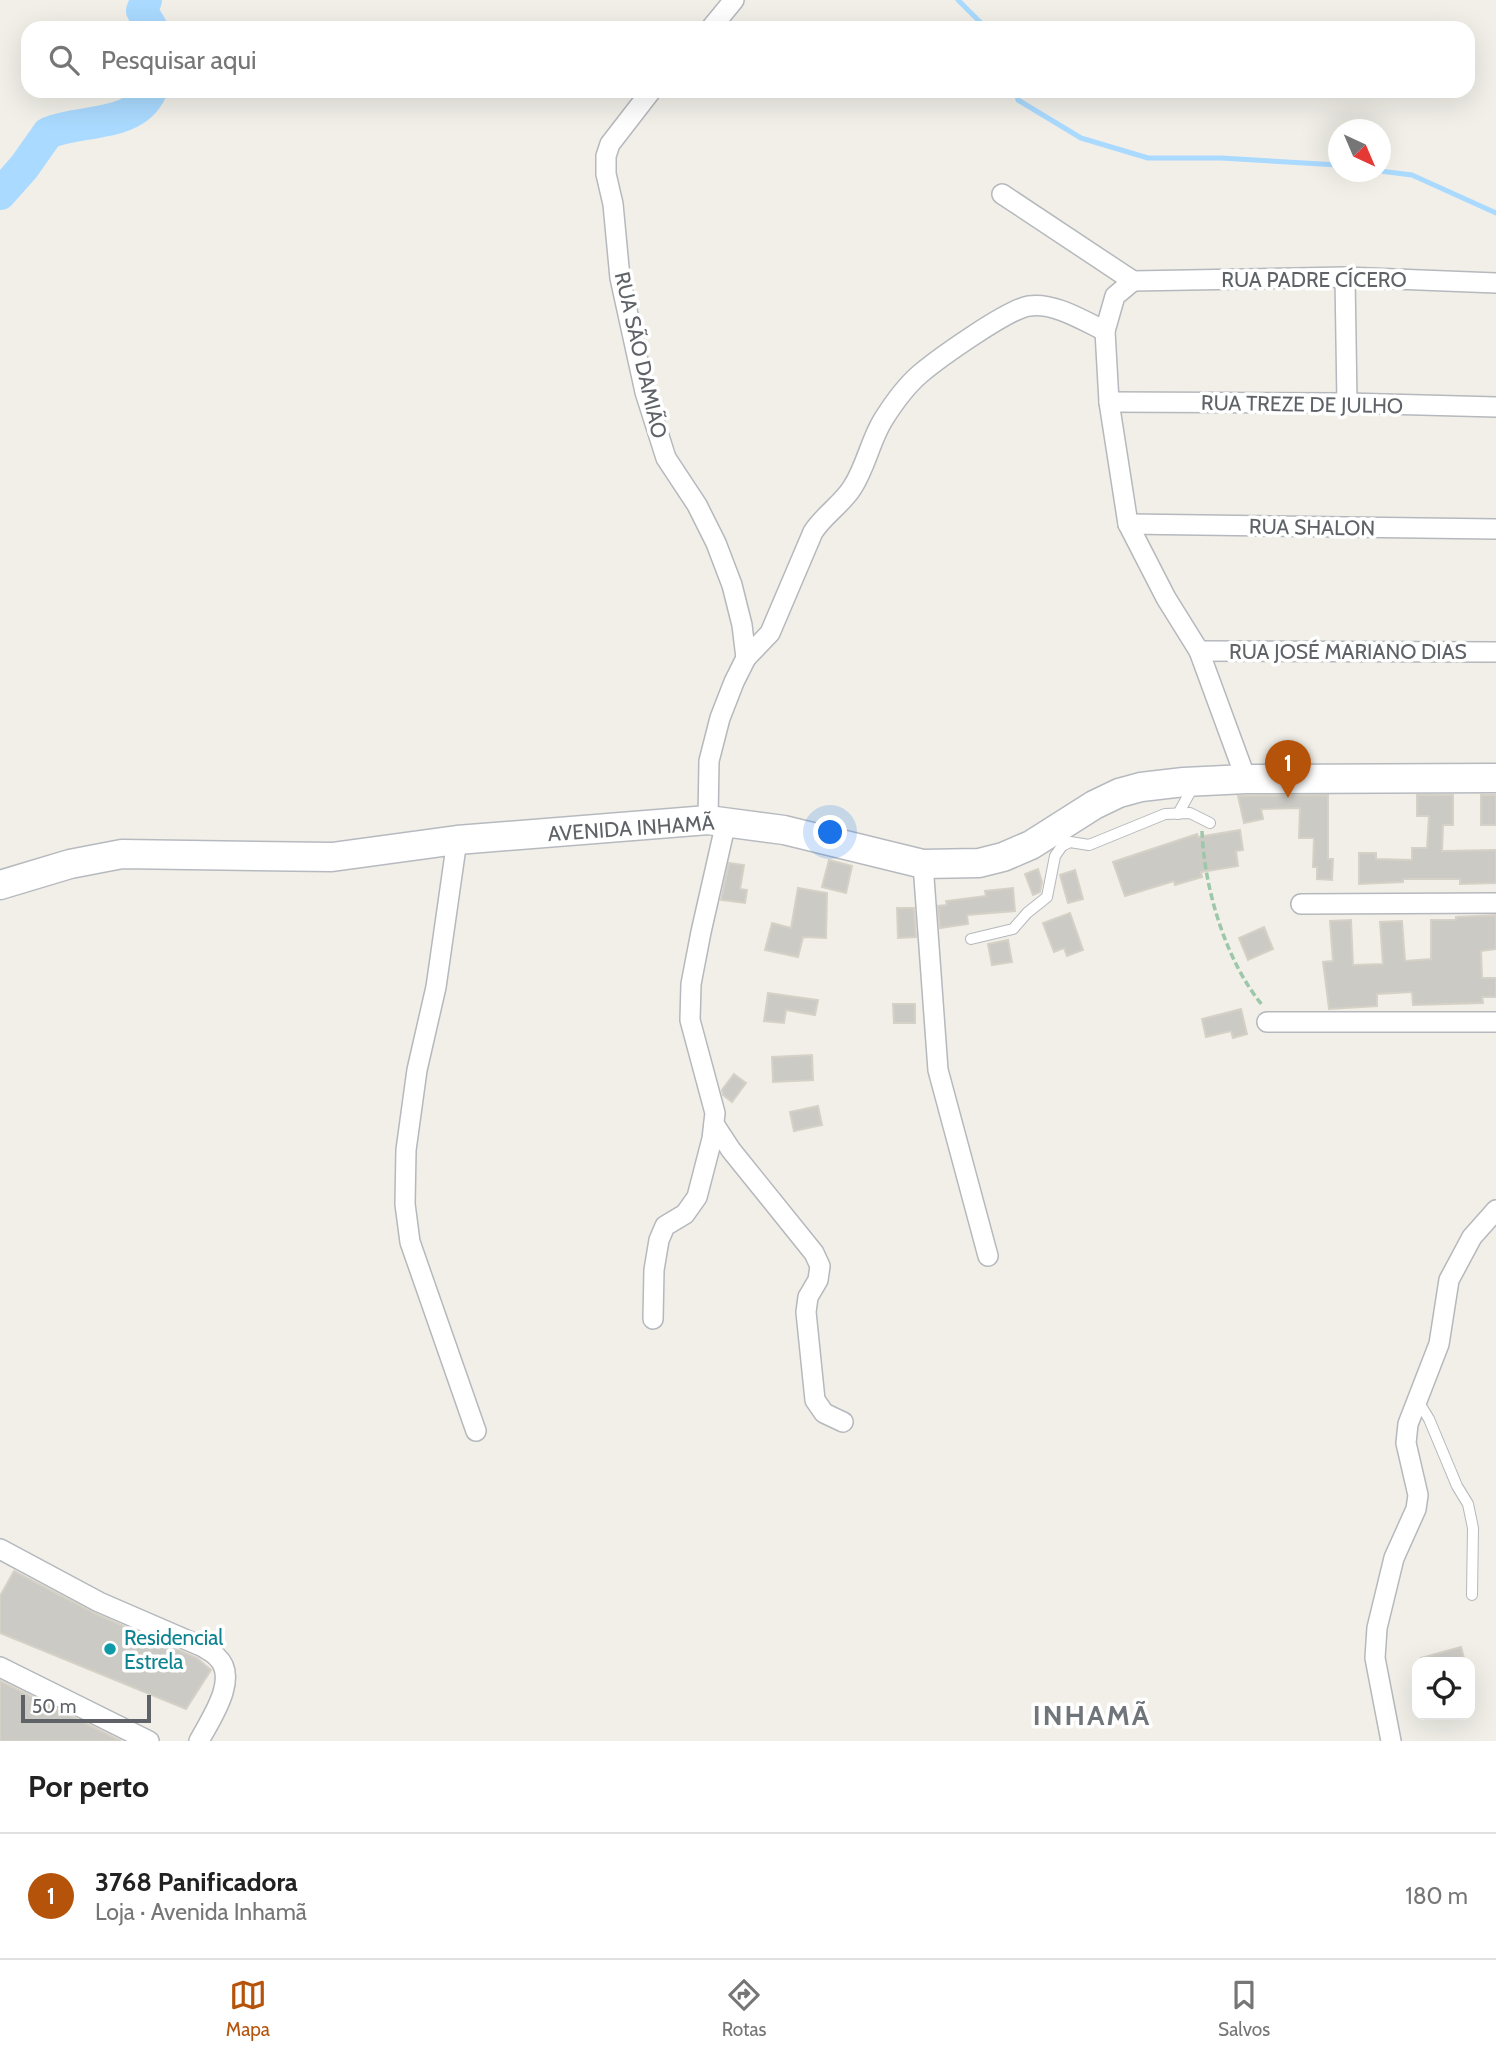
<!DOCTYPE html>
<html lang="pt">
<meta charset="utf-8">
<style>
:root{--surface:#fff;--page:#f2f2f2;--text:#222;--muted:#767676;--line:#e0e0e0;--accent:#b45309}
body{margin:0;font-family:Cabin,sans-serif;background:var(--page);color:var(--text)}
.controls{position:absolute;right:21px;bottom:21px;display:grid;overflow:hidden;border-radius:14px;box-shadow:0 7px 28px #0002}
.controls button{width:63px;height:63px;display:grid;place-items:center;padding:0;border:0;border-bottom:2px solid var(--line);background:var(--surface);color:var(--text);font:35px sans-serif}
.compass{position:absolute;left:1328px;top:119px;width:63px;height:63px;border-radius:50%;background:var(--surface);box-shadow:0 7px 28px #0002;rotate:136deg}
.scale{position:absolute;left:21px;bottom:18px;width:130px;box-sizing:border-box;padding-left:7px;border:4px solid #5f6368;border-top:0;font-size:19px;line-height:24px;white-space:nowrap;color:#5f6368;-webkit-text-stroke:5px #fff;paint-order:stroke}
.you{position:absolute;left:831px;top:833px;width:24px;height:24px;margin:-18px;border:5px solid #fff;border-radius:50%;background:#1a73e8;box-shadow:0 0 0 10px #1a73e833}
.badge{display:grid;place-items:center;width:46px;height:46px;border-radius:50%;background:var(--accent);color:#fff;font-size:23px;font-weight:700}
.pin{position:absolute;translate:-50% -58px;filter:drop-shadow(0 2px 4px #0008)}
.pin::after{content:'';position:absolute;top:37px;width:24px;height:21px;background:inherit;clip-path:polygon(0 0,100% 0,50% 100%)}
.list{margin:0;padding:0;list-style:none}
h2{display:flex;justify-content:space-between;align-items:center;height:91px;margin:0;padding:0 28px;font-size:30px}
h2 small{font-size:23px;font-weight:400;color:var(--muted)}
.list li{display:grid;grid-template-columns:46px 1fr auto;gap:21px;align-items:center;box-sizing:border-box;height:126px;padding:0 28px;border-top:2px solid var(--line)}
.list b{display:block;font-size:26px;white-space:nowrap}
.list p{margin:0;font-size:23px;white-space:nowrap;color:var(--muted)}
.list em{font-size:23px;font-style:normal;color:var(--muted)}
.icon{flex:none;width:38px;height:38px;fill:none;stroke:currentColor;stroke-width:2;stroke-linecap:round;stroke-linejoin:round}
.map{position:relative;flex:none;width:1496px;height:1741px;overflow:hidden}
.search{position:absolute;background:var(--surface);box-shadow:0 7px 28px #0002;left:21px;right:21px;top:21px;height:77px;display:flex;align-items:center;gap:18px;box-sizing:border-box;padding:0 24px;border-radius:21px;color:var(--muted);font-size:26px}
.sheet{height:217px;background:var(--surface)}
nav{display:flex;justify-content:space-around;align-items:center;box-sizing:border-box;height:98px;border-top:2px solid var(--line);background:var(--surface);font-size:19px;color:var(--muted)}
nav a{display:grid;justify-items:center;gap:4px}
nav .on{color:var(--accent)}
.map>svg:first-child{display:block}
</style>
<div class="map">
<svg width="1496" height="1741" viewBox="0 0 1496 1741">
<rect width="100%" height="100%" fill="#f1efe8"/>
<g fill="none" stroke-linecap="round" stroke-linejoin="round">
<g stroke="#aadaff" stroke-width="5">
<polyline points="958,0 986,28"/>
<polyline points="1016,91 1018,100 1081,138 1148,158 1221,158 1338,165"/>
<polyline points="1380,171 1412,175 1496,213"/>
</g>
<g stroke="#aadaff" stroke-width="32">
<polyline points="146,0 142,11 152,28"/>
<path d="M0 194 24 167 48 133C81 119 134 128 151 91"/>
</g>
</g>
<g fill="#cccac5" stroke="#d6d1c6" stroke-width="2">
<polygon points="1328,795 1328,859 1333,859 1332,880 1317,879 1317,867 1313,867 1314,838 1299,838 1300,808 1261,809 1263,819 1244,823 1238,796"/>
<polygon points="1417,795 1453,795 1453,825 1443,825 1442,851 1496,850 1496,883 1460,884 1460,879 1403,879 1403,882 1359,884 1359,853 1376,853 1376,859 1412,860 1412,848 1427,848 1429,816 1417,816"/>
<rect x="1481" y="795" width="15" height="30"/>
<polygon points="1240,830 1243,850 1236,851 1238,866 1201,872 1202,877 1175,885 1174,881 1125,896 1113,862 1197,834 1198,837"/>
<polygon points="829,860 852,866 846,893 822,887"/>
<polygon points="729,863 744,865 740,889 747,890 745,903 721,900"/>
<polygon points="1038,869 1042,882 1040,892 1033,895 1025,874"/>
<polygon points="1075,870 1083,899 1068,903 1060,875"/>
<polygon points="798,888 827,893 826,938 803,937 798,957 765,950 772,923 791,928"/>
<polygon points="1013,888 1015,911 967,915 968,924 940,928 938,906 947,905 946,901 986,896 985,891"/>
<polygon points="897,908 914,908 916,937 898,938"/>
<polygon points="1070,913 1083,950 1067,956 1064,948 1054,952 1043,923"/>
<polygon points="1496,915 1496,949 1481,951 1482,978 1496,978 1496,997 1482,997 1483,1003 1413,1005 1412,992 1377,994 1377,1006 1329,1009 1323,962 1333,961 1330,921 1351,920 1353,965 1383,964 1380,922 1402,921 1405,961 1431,959 1431,920 1456,920 1456,917"/>
<polygon points="1264,927 1273,949 1248,960 1239,938"/>
<polygon points="1008,940 1012,962 992,965 988,944"/>
<polygon points="768,993 818,1000 815,1015 786,1010 784,1023 764,1021"/>
<polygon points="893,1004 915,1004 915,1023 894,1023"/>
<polygon points="1241,1009 1247,1034 1233,1038 1231,1031 1206,1037 1202,1019"/>
<polygon points="812,1055 813,1080 773,1082 772,1057"/>
<polygon points="734,1074 746,1083 732,1102 723,1095 722,1090"/>
<polygon points="818,1106 822,1125 794,1131 790,1112"/>
<polygon points="14,1571 94,1613 197,1658 211,1670 186,1709 0,1633 0,1596"/>
<polygon points="1461,1647 1465,1662 1422,1662 1421,1658"/>
<polygon points="0,1681 121,1741 0,1741"/>
</g>
<g fill="none" stroke-linecap="round" stroke-linejoin="round">
<g stroke="#b5b8bc" stroke-width="12">
<g id="lane">
<polyline points="1178,814 1194,785"/>
<polyline points="971,939 1013,929 1027,913 1047,897 1055,856 1062,846 1070,842 1089,845 1165,814 1190,813 1210,823"/>
<polyline points="1418,1401 1429,1419 1457,1486 1468,1504 1473,1528 1472,1595"/>
</g>
</g>
<g stroke="#b5b8bc" stroke-width="22">
<g id="street">
<polyline points="711,28 734,0"/>
<polyline points="651,91 610,144 606,156 606,174 613,204 620,278 645,392 666,458 697,505 716,543 732,585 742,625 746,658 734,682 720,718 709,761 708,820"/>
<polyline points="1002,194 1133,281"/>
<polyline points="1345,277 1347,403"/>
<polyline points="1133,281 1115,296 1105,331 1109,402 1128,524 1166,598 1199,651 1246,779"/>
<polyline points="1133,281 1345,277 1496,283"/>
<polyline points="1109,402 1347,403 1496,407"/>
<polyline points="1128,524 1496,529"/>
<polyline points="1199,651 1496,652"/>
<path d="M746 658 770 633 813 532C824 515 841 505 852 488 866 467 870 441 883 420 893 404 906 386 920 374 939 358 1008 309 1029 306 1054 302 1084 321 1105 331"/>
<polyline points="457,840 436,987 417,1070 406,1150 405,1204 410,1242 476,1431"/>
<polyline points="923,864 938,1070 988,1256"/>
<polyline points="1301,904 1496,903"/>
<polyline points="1267,1022 1496,1022"/>
<polyline points="714,1124 731,1150 814,1253 820,1266 818,1280 808,1297 806,1312 815,1400 824,1413 843,1422"/>
<polyline points="653,1319 654,1270 659,1240 665,1226 685,1214 697,1197 712,1139 715,1113 690,1020 691,984 701,932 726,822"/>
<path d="M0 1549 99 1602 203 1647C207 1650 214 1653 217 1657 240 1678 210 1720 199 1741"/>
<polyline points="0,1667 149,1741"/>
<polyline points="1391,1741 1375,1658 1377,1628 1394,1558 1416,1509 1418,1495 1406,1443 1408,1424 1439,1344 1449,1280 1472,1237 1496,1210"/>
</g>
</g>
<g stroke="#b6babf" stroke-width="31">
<polyline id="secondary" points="0,885 70,864 122,854 332,857 457,840 708,820 784,830 923,864 979,863 1003,857 1031,845 1094,805 1119,793 1141,787 1184,782 1246,779 1496,778"/>
</g>
<path stroke="#9cc7a9" stroke-width="3.5" stroke-dasharray="7 3.5" stroke-linecap="butt" d="M1202 831C1204 888 1226 962 1263 1006"/>
<use href="#lane" stroke="#fff" stroke-width="10"/>
<use href="#street" stroke="#fff" stroke-width="19"/>
<use href="#secondary" stroke="#fff" stroke-width="28"/>
</g>
<circle fill="#0f9aa8" stroke="#fff" stroke-width="2.5" cx="110" cy="1649" r="7"/>
<g text-anchor="middle" dominant-baseline="central" stroke-width="7" stroke-linejoin="round" paint-order="stroke">
<g font-size="21" fill="#5f6368" stroke="#fff">
<text x="1314" y="279">RUA PADRE CÍCERO</text>
<text transform="translate(641 355) rotate(77)">RUA SÃO DAMIÃO</text>
<text transform="translate(1302 404) rotate(1)">RUA TREZE DE JULHO</text>
<text transform="translate(1312 527) rotate(1)">RUA SHALON</text>
<text x="1348" y="651">RUA JOSÉ MARIANO DIAS</text>
<text transform="translate(631 828) rotate(-4)">AVENIDA INHAMÃ</text>
</g>
<g font-size="21" fill="#0d838f" stroke="#fff" text-anchor="start">
<text x="124" y="1637">Residencial<tspan x="124" dy="24">Estrela</tspan></text>
</g>
<g font-size="28" font-weight="bold" letter-spacing="2" fill="#70757a" stroke="#fff">
<text x="1092" y="1715">INHAMÃ</text>
</g>
</g>
</svg>
<div class="controls">
<button><svg class="icon" aria-label="locate" viewBox="0 0 24 24"><circle cx="12" cy="12" r="6"/><path d="M12 2v4M12 18v4M2 12h4M18 12h4"/></svg></button>
</div>
<svg class="compass" viewBox="-18 -18 36 36"><path d="M0-13l5 13h-10z" fill="#e53935"/><path d="M0 13l5-13h-10z" fill="#767676"/></svg>
<div class="scale">50 m</div>
<div class="you"></div>
<div class="pin badge" style="left:1288px;top:798px">1</div>
<div class="search"><svg class="icon" aria-label="search" viewBox="0 0 24 24"><circle cx="10" cy="10" r="6"/><path d="M15 15l6 6"/></svg>Pesquisar aqui</div>
</div>
<section class="sheet">
<h2>Por perto<small></small></h2>
<ul class="list">
<li><span class="badge">1</span><div><b>3768 Panificadora</b><p>Loja · Avenida Inhamã</p></div><em>180 m</em></li>
</ul>
</section>
<nav>
<a class="on"><svg class="icon" aria-label="map" viewBox="0 0 24 24"><path d="M3 6l6-2 6 2 6-2v14l-6 2-6-2-6 2zM9 4v14M15 6v14"/></svg>Mapa</a>
<a><svg class="icon" aria-label="directions" viewBox="0 0 24 24"><path d="M12 3l9 9-9 9-9-9zM9 14v-3h6M13 9l2 2-2 2"/></svg>Rotas</a>
<a><svg class="icon" aria-label="saved" viewBox="0 0 24 24"><path d="M7 4h10v16l-5-4-5 4z"/></svg>Salvos</a>
</nav>
